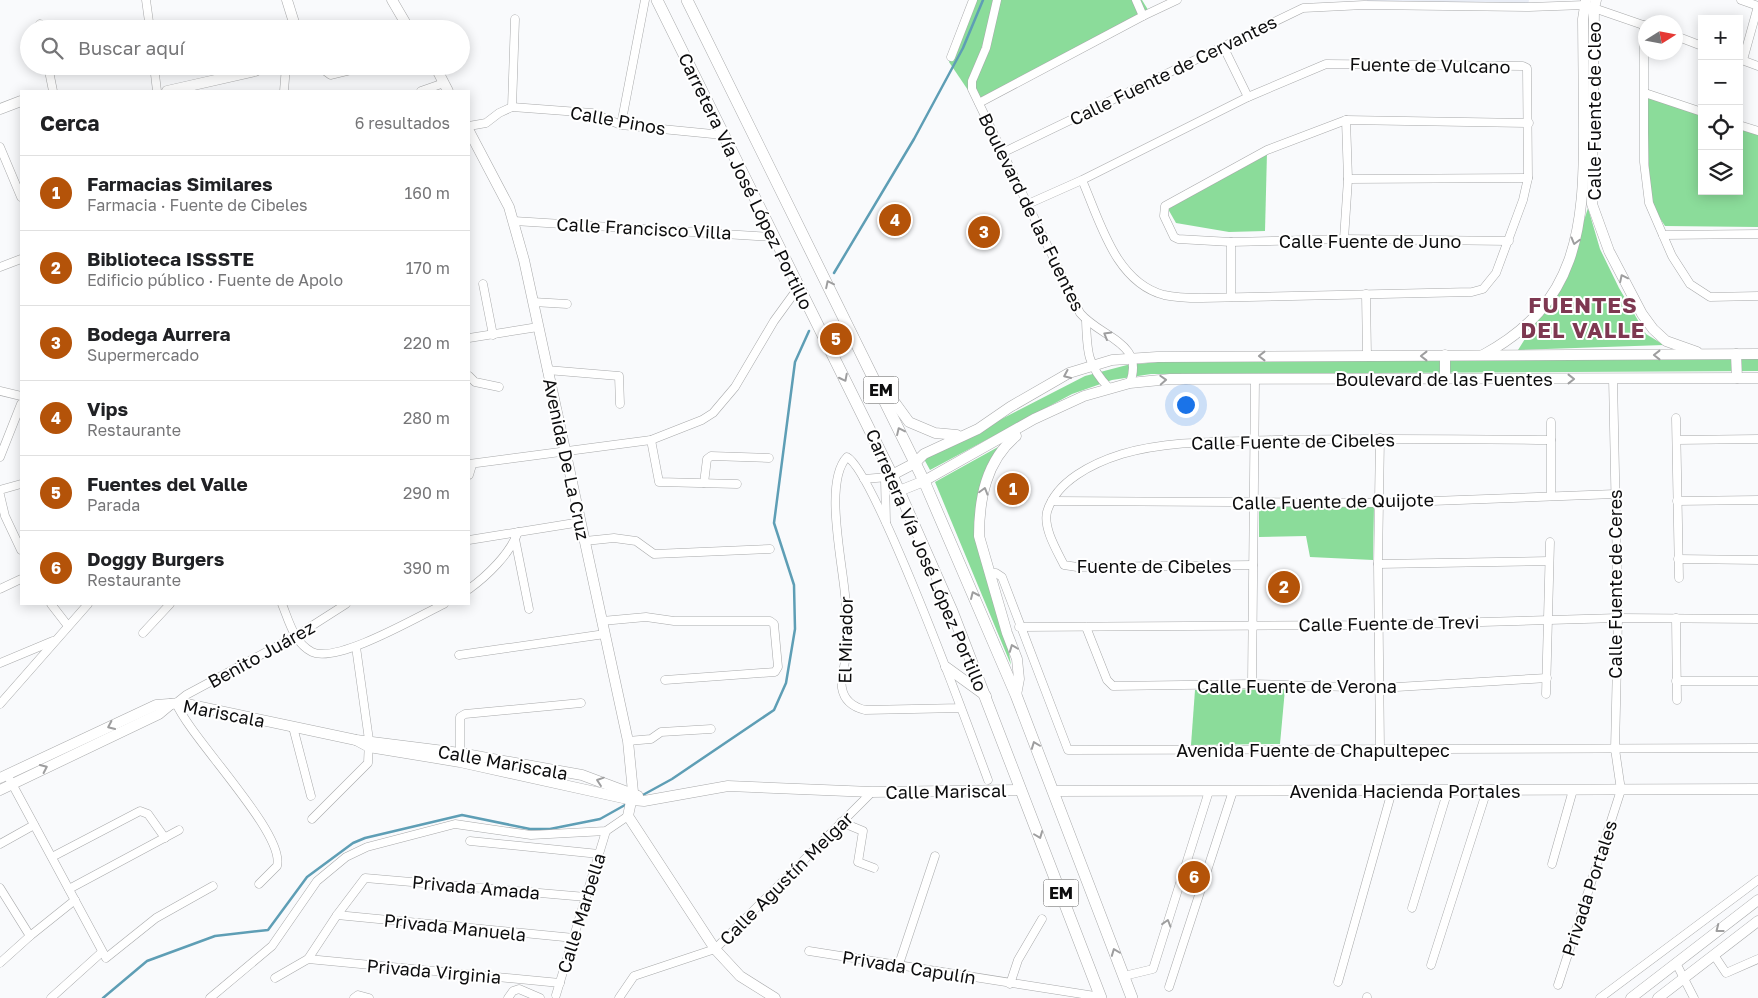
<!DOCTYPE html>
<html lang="es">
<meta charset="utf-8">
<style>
:root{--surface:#fff;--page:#f6f6f6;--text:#202124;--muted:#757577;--line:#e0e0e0;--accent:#b45309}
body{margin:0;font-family:"Golos Text",sans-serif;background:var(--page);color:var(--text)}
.controls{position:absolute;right:15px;top:15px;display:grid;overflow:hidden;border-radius:0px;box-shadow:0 2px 12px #0003}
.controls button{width:45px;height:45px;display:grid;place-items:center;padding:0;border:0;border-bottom:1px solid var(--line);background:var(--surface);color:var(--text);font:25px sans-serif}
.compass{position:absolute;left:1638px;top:15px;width:45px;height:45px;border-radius:50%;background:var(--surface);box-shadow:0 2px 12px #0003;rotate:79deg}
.you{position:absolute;left:1185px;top:404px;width:18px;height:18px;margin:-12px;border:4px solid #fff;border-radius:50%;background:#1a73e8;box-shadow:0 0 0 8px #1a73e833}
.badge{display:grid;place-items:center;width:32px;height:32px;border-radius:50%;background:var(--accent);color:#fff;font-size:16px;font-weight:700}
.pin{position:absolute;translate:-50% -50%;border:2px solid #fff;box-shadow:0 1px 5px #0006}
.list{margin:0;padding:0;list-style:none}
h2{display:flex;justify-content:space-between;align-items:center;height:65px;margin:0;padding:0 20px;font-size:21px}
h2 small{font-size:16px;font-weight:400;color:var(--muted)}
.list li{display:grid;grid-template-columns:32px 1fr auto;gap:15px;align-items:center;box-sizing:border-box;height:75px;padding:0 20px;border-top:1px solid var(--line)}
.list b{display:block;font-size:19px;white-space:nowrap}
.list p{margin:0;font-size:16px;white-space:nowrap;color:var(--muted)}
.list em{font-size:16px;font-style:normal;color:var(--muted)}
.icon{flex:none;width:28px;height:28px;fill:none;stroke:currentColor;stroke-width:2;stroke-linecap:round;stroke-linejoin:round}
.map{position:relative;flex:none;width:1758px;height:998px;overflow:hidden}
.search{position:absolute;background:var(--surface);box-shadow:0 2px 12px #0003;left:20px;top:20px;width:450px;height:55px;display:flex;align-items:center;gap:12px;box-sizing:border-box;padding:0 18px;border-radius:28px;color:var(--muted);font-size:19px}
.panel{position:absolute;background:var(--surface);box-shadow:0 2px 12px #0003;left:20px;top:90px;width:450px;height:515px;border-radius:0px}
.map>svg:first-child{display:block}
</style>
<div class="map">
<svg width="1758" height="998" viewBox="0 0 1758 998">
<rect width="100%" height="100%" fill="#f9fafc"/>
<polygon fill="#e9edf6" points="1367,0 1529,0 1528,6 1367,3"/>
<g fill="#8bdc9a">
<polygon points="977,0 1142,0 1150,13 976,102 949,62"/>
<polygon points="1647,97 1702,115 1702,191 1739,191 1739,128 1758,134 1758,227 1665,226 1650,203"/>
<polygon points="1267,152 1265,231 1229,232 1176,223 1168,209"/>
<polygon points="1588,208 1600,249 1619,288 1646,334 1664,345 1518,350 1567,272"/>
<polygon points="1758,359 1758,371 1151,374 1112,380 1072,394 930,470 924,459 1085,376 1127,365 1179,360"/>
<polygon points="998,447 978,505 985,573 1008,647 1011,665 935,482"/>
<polygon points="1374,506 1373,560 1310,557 1306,536 1259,537 1259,507"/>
<polygon points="1285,689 1280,744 1191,745 1195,690"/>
</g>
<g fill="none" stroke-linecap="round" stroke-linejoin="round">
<g stroke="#5e9eb5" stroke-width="2.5">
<polyline points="834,273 914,139 963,48 983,0"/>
<polyline points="641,796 672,779 774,710 786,683 795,629 794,585 774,523 795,362 809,331"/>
<polyline points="103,998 147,961 215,936 268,930 307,877 353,843 365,838 462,815 530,829 550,829 600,819 625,805"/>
</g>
<g stroke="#a8a9aa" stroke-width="9">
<g id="street">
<polyline points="146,0 150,29"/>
<path d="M997 0 986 48 972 81V89L1080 313C1101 338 1145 342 1130 383"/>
<polyline points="1136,0 1143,16"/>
<polyline points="1741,0 1758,6"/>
<polyline points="40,24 41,29"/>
<polyline points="1644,25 1644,162 1649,203 1672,256 1690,284 1710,297 1758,296"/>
<polyline points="1676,36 1702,46"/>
<polyline points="1223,46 1248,97"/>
<polyline points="951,57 973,0"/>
<polyline points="1739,59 1758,66"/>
<polyline points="1743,60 1758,6"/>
<polyline points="48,66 53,91"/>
<polyline points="154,66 157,91"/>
<polyline points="284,91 286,66"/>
<polyline points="421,91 444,83"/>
<polyline points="1645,93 1702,112"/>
<polyline points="979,103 1143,16 1177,0"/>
<polyline points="512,107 515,19"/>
<polyline points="621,125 645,0"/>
<polyline points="1739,125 1758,131"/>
<polyline points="469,126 486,123 499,113 512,107 592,113 621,125 723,135"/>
<polyline points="0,147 21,197"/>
<polyline points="1002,153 1303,8 1364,5 1529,7 1585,5 1646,26"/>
<polyline points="1348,179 1528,178"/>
<path d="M1028 204 1082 180 1248 97 1326 64 1523 66 1527 68 1528 178 1523 200 1496 273 1483 289 1472 292 1202 298C1189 298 1177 298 1164 295 1115 282 1100 221 1082 180"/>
<polyline points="514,221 773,237"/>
<polyline points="1663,235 1758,234"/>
<polyline points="1344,239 1348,179 1346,120"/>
<polyline points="1509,241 1344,239 1231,242 1178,239 1174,237 1164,216 1165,206 1267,150 1346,120 1529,123"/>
<polyline points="1231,242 1231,297"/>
<polyline points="0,267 21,259"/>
<polyline points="483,284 493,335"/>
<polyline points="1366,294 1367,356"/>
<polyline points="533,302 567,304"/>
<path d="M1086 320C1087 351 1087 365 1109 388"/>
<polyline points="469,338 538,327"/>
<polyline points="547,370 619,376 620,404"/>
<polyline points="469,376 475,382 499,387"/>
<polyline points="0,391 21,396"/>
<polyline points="1676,418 1679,578"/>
<polyline points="1380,438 1378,564 1380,750"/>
<polyline points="651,440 659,482 737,484"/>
<polyline points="1677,440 1758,439"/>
<polyline points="0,457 21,404"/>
<polyline points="469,464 651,440 702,420 713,413 735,387 774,321 798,288"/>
<polyline points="469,475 472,465"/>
<polyline points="864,479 888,477"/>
<polyline points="885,479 886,522"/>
<polyline points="704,483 707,459 711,456 769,458"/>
<polyline points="0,490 21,484"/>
<polyline points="0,495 5,516 21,550"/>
<polyline points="1551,496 1551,422"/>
<polyline points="1052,501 1379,503 1615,494"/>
<polyline points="1677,501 1758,500"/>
<polyline points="515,539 529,609"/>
<polyline points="469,540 581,522"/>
<polyline points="585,541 614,538 636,541 654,554 770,549"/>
<polyline points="1678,559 1758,560"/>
<polyline points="1378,564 1549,561"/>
<path d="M1253 565 1077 567 1064 565C1057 551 1043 528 1047 512 1056 481 1093 463 1122 454 1171 440 1224 442 1275 440 1367 438 1459 439 1551 440"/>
<polyline points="990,573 996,573 1002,577 1068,750 1758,748"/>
<polyline points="0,589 21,579"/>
<path d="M469 589C487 576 510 554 518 532"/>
<polyline points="51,604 68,626"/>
<path d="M282 604C289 621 294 643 312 652 337 664 419 616 444 604"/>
<polyline points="1676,618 1677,700"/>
<polyline points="602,621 646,617 674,621 770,621 774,624 778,667 775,672 665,680"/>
<polyline points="1019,627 1378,625 1618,618 1758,619"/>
<polyline points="1086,627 1107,680 1113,686 1252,684 1380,688 1547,678"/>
<polyline points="143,633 170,604"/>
<polyline points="459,655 605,634"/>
<polyline points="0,663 53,641"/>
<polyline points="1676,681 1758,681"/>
<polyline points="1252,684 1255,379"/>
<polyline points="1546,694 1550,542"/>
<polyline points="0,704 88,604"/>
<path d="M961 708 865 710C853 707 844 700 842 688 840 679 844 670 845 661 847 643 847 625 846 607 845 571 822 483 847 457 875 471 971 734 988 780"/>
<polyline points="293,727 311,796"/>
<polyline points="628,741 651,739 661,732 711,729"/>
<polyline points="460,753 460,717 465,714 581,703"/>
<polyline points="10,780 106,958 156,918 213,886"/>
<polyline points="312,819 368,763 369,740 356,647"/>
<polyline points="841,822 863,831 858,862 874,868"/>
<polyline points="470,841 599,854"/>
<polyline points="0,844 34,825"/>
<polyline points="52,857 140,811 148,814 165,838"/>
<polyline points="1552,864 1573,790"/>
<path d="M259 884 277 866C286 834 191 739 176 703L186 695 296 636 346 604"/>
<polyline points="0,888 30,936"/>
<polyline points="69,889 179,830"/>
<polyline points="1412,908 1448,790"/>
<polyline points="337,915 574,938"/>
<polyline points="809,951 1101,997"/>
<polyline points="1714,955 1726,973 1758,959"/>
<polyline points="308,959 337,915 365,878 586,897"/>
<polyline points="0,963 30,936 75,900"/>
<polyline points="1676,963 1694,998"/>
<polyline points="899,964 935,856"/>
<polyline points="1431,965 1487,790"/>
<polyline points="1124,976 1153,969 1209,791"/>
<polyline points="275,978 308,959 560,983"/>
<polyline points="1338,982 1392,791"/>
<polyline points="1010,984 1018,960 1042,919"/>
<polyline points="1558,985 1621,790 1615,749 1618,618 1613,378"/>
<polyline points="1169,987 1233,791"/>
<polyline points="556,995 606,831"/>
<polyline points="1367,997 1367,998"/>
<polyline points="51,998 102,952"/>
<polyline points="210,998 272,946 317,881 346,857 367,847 455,824 531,835 606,831 628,816"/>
<polyline points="354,998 358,995 369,998"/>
<polyline points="508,998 513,991 519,989 540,998"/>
<polyline points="619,998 634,976 715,949 872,792"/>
<polyline points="1600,998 1758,880"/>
</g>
</g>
<g stroke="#a8a9aa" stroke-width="11">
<g id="secondary">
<polyline points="287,0 296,29"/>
<polyline points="392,0 409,29"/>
<polyline points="1596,0 1594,8 1592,204 1609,251 1642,314 1653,329 1666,341 1697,352"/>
<polyline points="320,66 331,74 364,66"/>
<polyline points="435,66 448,91"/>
<polyline points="167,91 255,71 265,66"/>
<polyline points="0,109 21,101"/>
<polyline points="469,131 509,207 524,260 628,741 633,792 628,816 715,949 740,976 775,998"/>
<polyline points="1736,354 1737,378"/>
<polyline points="1445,355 1445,379"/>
<path d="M1483 355C1578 304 1584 228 1584 130 1584 93 1583 56 1583 19L1586 0"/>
<polyline points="879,386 893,400 909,422 935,433 957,435"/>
<polyline points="892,475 915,463 924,454 978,429 1010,407 1069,373 1112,360 1157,357 1758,354"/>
<polyline points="899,491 924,481 1034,419 1084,396 1130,383 1170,379 1758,378"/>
<polyline points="946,667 986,696"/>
<path d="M1016 695 1019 679 1017 659 1007 633 979 536C979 499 986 461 1016 436"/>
<polyline points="356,740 369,747 460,762 632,800 644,801 728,786 872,792 1021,790"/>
<polyline points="0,778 156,705 182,703 356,740 460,753 582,775 638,796"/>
<polyline points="0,790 159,714 171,704"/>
<polyline points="1053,791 1758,789"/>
<polyline points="1631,998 1758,900"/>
<polyline points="1658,998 1758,921"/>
</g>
</g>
<g stroke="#a8a9aa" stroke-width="12">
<g id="primary">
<polyline points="657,0 892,475 952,611 1101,998"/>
<polyline points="687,0 924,481 1016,695 1132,998"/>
</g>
</g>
<use href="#street" stroke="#fff" stroke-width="8"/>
<use href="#secondary" stroke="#fff" stroke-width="10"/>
<use href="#primary" stroke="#fff" stroke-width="11"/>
</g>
<defs><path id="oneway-chevron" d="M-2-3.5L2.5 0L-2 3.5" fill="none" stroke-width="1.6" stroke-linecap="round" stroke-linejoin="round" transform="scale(1.25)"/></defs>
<g stroke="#9e9e9f">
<use href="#oneway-chevron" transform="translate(1575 241) rotate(105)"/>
<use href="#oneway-chevron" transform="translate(1623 278) rotate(-116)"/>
<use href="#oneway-chevron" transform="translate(829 284) rotate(-116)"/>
<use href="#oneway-chevron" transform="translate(1107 335) rotate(-150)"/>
<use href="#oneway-chevron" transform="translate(1657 355) rotate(180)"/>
<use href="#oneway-chevron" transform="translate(1262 356) rotate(180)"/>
<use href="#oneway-chevron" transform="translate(1424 356) rotate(180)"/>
<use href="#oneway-chevron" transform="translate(1067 375) rotate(156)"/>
<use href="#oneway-chevron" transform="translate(844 378) rotate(63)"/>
<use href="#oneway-chevron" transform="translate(1571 379)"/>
<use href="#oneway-chevron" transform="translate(1163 380) rotate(-3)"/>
<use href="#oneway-chevron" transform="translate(900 431) rotate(-115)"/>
<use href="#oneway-chevron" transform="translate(984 491) rotate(-74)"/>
<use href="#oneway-chevron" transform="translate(974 595) rotate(-114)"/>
<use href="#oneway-chevron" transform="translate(1013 648) rotate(-111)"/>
<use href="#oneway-chevron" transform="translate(111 726) rotate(155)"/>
<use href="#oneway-chevron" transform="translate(1035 745) rotate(-111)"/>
<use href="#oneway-chevron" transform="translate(44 768) rotate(-25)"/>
<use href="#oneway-chevron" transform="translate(600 781) rotate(-161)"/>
<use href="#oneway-chevron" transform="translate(1039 835) rotate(69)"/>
<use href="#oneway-chevron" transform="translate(1167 923) rotate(-73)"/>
<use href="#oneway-chevron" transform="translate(1719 929) rotate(142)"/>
<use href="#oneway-chevron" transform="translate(1115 952) rotate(-111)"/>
</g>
<g text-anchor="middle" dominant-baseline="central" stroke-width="4" stroke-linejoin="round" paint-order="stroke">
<g fill="#fff" stroke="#565656" stroke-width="1">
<rect x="863.5" y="376.5" width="35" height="27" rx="4"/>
<rect x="1043.5" y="879.5" width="35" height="27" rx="4"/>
</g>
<g font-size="16" font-weight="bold" fill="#0d0d0e">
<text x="881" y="390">EM</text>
<text x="1061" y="893">EM</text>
</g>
<g font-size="18" fill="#0d0d0e" stroke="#fff">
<text transform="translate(1430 65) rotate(1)">Fuente de Vulcano</text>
<text transform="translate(1173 70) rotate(-26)">Calle Fuente de Cervantes</text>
<text transform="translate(1594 111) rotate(-90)">Calle Fuente de Cleo</text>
<text transform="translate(618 120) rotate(10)">Calle Pinos</text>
<text transform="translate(746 181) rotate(64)">Carretera Vía José López Portillo</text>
<text transform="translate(1032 212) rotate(64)">Boulevard de las Fuentes</text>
<text transform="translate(644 228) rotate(3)">Calle Francisco Villa</text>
<text x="1370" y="241">Calle Fuente de Juno</text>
<text x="1444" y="379">Boulevard de las Fuentes</text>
<text transform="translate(1293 441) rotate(-1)">Calle Fuente de Cibeles</text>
<text transform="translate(567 459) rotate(78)">Avenida De La Cruz</text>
<text transform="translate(1333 501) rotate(-1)">Calle Fuente de Quijote</text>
<text transform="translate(927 560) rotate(67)">Carretera Vía José López Portillo</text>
<text x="1154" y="566">Fuente de Cibeles</text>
<text transform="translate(1615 584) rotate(-90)">Calle Fuente de Ceres</text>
<text transform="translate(1389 623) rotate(-1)">Calle Fuente de Trevi</text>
<text transform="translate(845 640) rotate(-89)">El Mirador</text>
<text transform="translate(261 654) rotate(-29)">Benito Juárez</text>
<text x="1297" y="686">Calle Fuente de Verona</text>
<text transform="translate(224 713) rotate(11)">Mariscala</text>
<text x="1313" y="750">Avenida Fuente de Chapultepec</text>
<text transform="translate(503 762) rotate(10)">Calle Mariscala</text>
<text transform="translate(946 791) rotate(-1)">Calle Mariscal</text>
<text x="1405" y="791">Avenida Hacienda Portales</text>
<text transform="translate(786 878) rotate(-45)">Calle Agustín Melgar</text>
<text transform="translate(476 887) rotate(5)">Privada Amada</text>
<text transform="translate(1589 888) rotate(-72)">Privada Portales</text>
<text transform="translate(581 913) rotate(-73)">Calle Marbella</text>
<text transform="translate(455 927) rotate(6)">Privada Manuela</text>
<text transform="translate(909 967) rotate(9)">Privada Capulín</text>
<text transform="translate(434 971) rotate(5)">Privada Virginia</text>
</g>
<g font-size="22" font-weight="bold" letter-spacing="1" fill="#7e3851" stroke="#fff">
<text x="1583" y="304">FUENTES<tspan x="1583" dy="25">DEL VALLE</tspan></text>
</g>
</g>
</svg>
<div class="controls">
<button>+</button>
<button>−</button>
<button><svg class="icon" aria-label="locate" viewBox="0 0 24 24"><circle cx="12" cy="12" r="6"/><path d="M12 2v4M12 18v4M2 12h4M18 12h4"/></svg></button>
<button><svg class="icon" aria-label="layers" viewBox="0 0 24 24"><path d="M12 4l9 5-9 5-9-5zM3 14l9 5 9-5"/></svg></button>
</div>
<svg class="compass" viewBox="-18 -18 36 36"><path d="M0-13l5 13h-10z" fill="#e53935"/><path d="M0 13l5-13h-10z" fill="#757577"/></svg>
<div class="you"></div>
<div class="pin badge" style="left:1013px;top:489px">1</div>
<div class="pin badge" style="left:1284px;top:587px">2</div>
<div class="pin badge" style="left:984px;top:232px">3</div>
<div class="pin badge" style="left:895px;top:220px">4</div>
<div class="pin badge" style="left:836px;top:339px">5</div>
<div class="pin badge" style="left:1194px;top:877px">6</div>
<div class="search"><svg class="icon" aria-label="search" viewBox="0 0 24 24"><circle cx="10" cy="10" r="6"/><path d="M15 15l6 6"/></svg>Buscar aquí</div>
<section class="panel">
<h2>Cerca<small>6 resultados</small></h2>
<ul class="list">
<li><span class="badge">1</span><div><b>Farmacias Similares</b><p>Farmacia · Fuente de Cibeles</p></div><em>160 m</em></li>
<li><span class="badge">2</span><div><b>Biblioteca ISSSTE</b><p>Edificio público · Fuente de Apolo</p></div><em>170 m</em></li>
<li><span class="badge">3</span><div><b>Bodega Aurrera</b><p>Supermercado</p></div><em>220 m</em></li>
<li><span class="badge">4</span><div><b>Vips</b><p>Restaurante</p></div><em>280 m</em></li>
<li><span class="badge">5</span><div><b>Fuentes del Valle</b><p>Parada</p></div><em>290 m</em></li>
<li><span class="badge">6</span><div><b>Doggy Burgers</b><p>Restaurante</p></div><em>390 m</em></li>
</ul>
</section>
</div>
